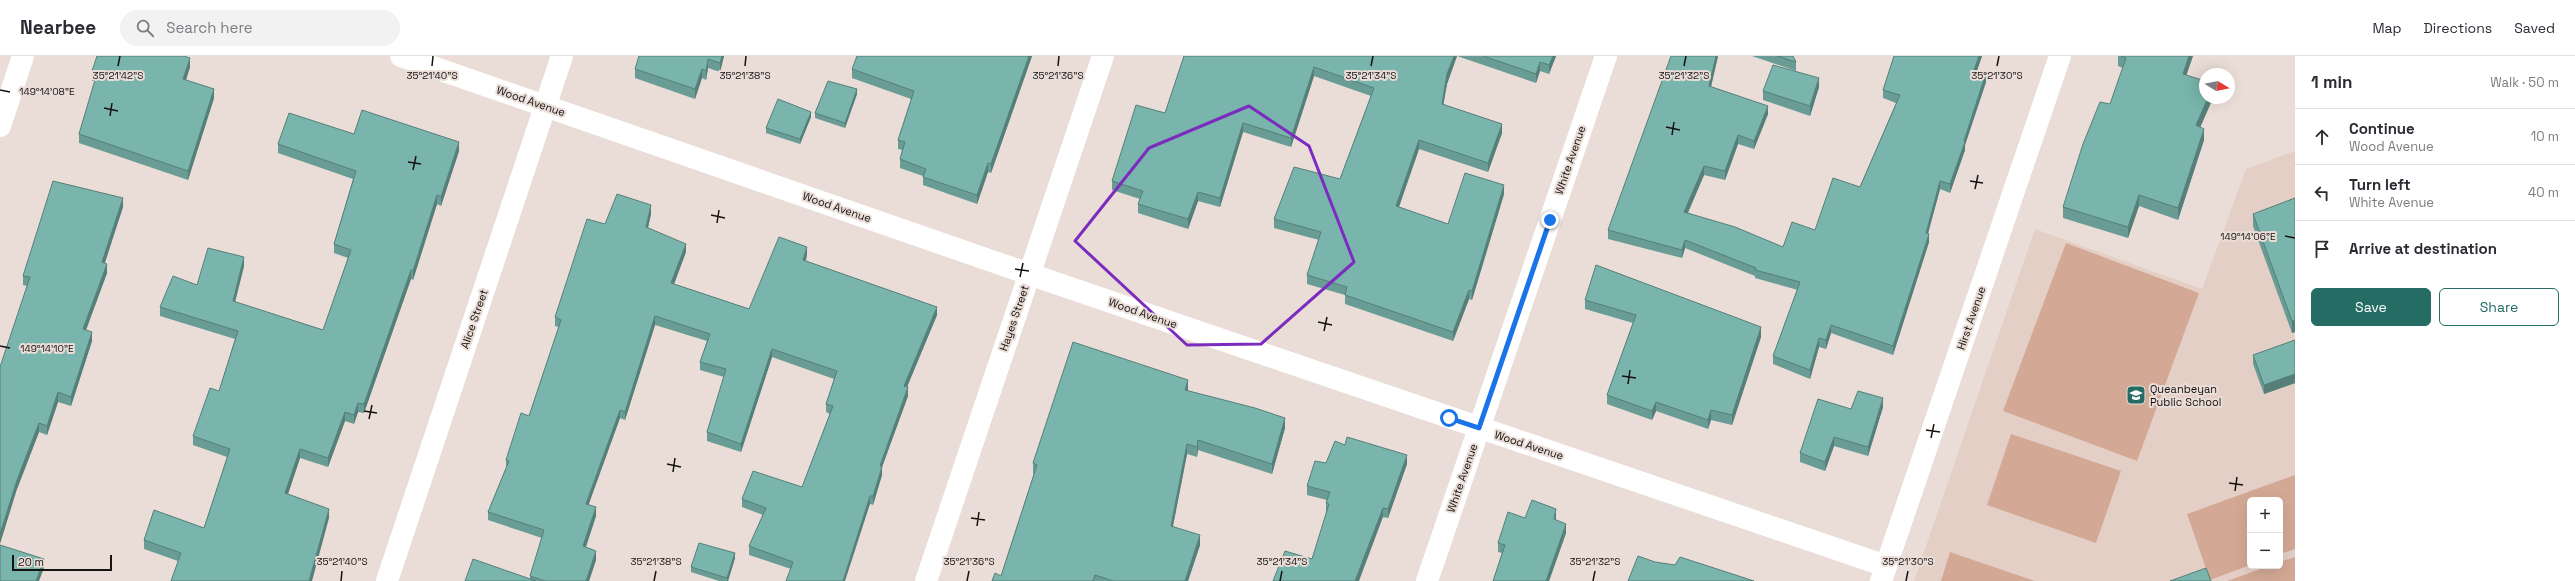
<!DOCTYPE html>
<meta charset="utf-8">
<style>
:root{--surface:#fff;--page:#f2f2f3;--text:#2b2b33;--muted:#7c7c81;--line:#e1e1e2;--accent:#246c64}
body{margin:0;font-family:"Space Grotesk",sans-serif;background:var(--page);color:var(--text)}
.controls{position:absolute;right:12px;bottom:12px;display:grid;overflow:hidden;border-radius:6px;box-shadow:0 4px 16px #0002}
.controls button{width:36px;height:36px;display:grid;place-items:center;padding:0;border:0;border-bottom:1px solid var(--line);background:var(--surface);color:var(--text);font:20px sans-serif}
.compass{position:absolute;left:2199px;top:12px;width:36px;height:36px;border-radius:50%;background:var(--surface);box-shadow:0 4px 16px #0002;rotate:100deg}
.scale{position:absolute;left:12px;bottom:10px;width:100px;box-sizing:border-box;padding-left:4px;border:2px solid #161210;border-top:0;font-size:11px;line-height:14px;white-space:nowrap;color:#161210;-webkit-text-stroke:3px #eaddd7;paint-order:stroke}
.stop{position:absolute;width:12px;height:12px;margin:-9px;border:3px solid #1a73e8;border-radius:50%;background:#fff}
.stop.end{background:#1a73e8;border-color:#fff;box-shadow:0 1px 4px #0008}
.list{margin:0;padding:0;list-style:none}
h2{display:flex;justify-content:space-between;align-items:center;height:52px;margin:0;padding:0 16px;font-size:17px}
h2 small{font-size:13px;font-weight:400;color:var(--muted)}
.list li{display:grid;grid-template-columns:26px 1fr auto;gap:12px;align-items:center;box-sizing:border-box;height:56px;padding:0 16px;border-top:1px solid var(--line)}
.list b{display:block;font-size:15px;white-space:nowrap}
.list p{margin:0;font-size:13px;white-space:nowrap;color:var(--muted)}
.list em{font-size:13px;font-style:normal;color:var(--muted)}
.actions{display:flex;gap:8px;padding:12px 16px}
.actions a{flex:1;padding:9px 0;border:1px solid var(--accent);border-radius:6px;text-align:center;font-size:14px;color:var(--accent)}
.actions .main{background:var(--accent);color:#fff}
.icon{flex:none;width:22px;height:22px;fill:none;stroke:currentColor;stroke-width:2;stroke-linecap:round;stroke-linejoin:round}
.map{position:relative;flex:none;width:2295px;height:525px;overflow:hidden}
header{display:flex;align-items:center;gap:24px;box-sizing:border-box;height:56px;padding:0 20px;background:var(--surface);border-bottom:1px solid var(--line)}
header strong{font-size:19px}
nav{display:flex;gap:22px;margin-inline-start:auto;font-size:14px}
.search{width:280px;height:36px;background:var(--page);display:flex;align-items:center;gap:10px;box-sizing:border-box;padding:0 14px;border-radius:22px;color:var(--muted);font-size:15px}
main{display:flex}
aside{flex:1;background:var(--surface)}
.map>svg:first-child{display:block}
</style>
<header>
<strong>Nearbee</strong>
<div class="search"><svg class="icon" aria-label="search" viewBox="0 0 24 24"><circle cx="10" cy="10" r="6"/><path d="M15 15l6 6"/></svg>Search here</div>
<nav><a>Map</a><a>Directions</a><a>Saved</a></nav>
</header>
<main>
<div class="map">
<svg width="2295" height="525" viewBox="0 0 2295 525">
<rect width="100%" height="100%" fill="#eaddd7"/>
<path fill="#e4cfc6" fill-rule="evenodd" d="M2295 95V525H1914L2035 173 2202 233 2246 113ZM2250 444H2280V510H2250Z"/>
<g fill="#d3a995">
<polygon points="2066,187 2199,237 2137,405 2003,355"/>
<polygon points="2011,378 2121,415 2096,487 1987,449"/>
<polygon points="2295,419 2295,493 2280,498 2280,444 2250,444 2250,509 2210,524 2187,458"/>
<polygon points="1950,496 2035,525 1941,525"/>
<polygon points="2295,501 2295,525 2227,525 2269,510 2280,510 2280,506"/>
</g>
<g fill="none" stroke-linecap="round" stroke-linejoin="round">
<g stroke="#fff" stroke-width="22">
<polyline points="401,0 1029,218 1886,510"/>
<polyline points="0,70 23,0"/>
<polyline points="387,525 562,0"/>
<polyline points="926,525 1103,0"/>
<polyline points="1427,525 1606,0"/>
<polyline points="1881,525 2060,0"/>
</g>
</g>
<g fill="#689c94">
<polygon points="639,0 724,0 720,16 708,12 706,24 702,22 695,43 635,22 635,13"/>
<polygon points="857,0 1032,0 991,117 988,116 977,148 923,129 923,120 900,112 900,103 902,94 898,93 898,84 911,43 852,22 852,13"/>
<polygon points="1184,0 1556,0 1549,18 1540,15 1536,27 1457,0 1447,28 1443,48 1502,77 1488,116 1419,93 1399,151 1448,168 1504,138 1472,244 1469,243 1453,285 1345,248 1345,239 1307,228 1307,219 1319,184 1274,172 1274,163 1340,123 1371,40 1314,20 1291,91 1243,76 1220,151 1198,145 1188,173 1138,157 1138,148 1140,143 1112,134 1112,125 1165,57"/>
<polygon points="1718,0 1711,31 1768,58 1754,93 1738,88 1725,124 1704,119 1688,157 1783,191 1815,174 1860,131 1896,47 1883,42 1883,34 1982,0 1977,15 1986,26 1965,89 1965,94 1950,137 1940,133 1928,177 1929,186 1893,299 1831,277 1826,293 1819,291 1810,323 1773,308 1773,300 1798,234 1755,222 1755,220 1685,192 1682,202 1608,183 1608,174"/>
<polygon points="1752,0 1793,0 1796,6 1796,15"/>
<polygon points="2118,0 2193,0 2186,19 2205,42 2213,42 2200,71 2204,84 2178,164 2139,150 2128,182 2063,162 2063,151 2110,48 2123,12 2118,10"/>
<polygon points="190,11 186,24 214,42 188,124 79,87 79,78 95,25 92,25 92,15"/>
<polygon points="1819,31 1810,60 1763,44 1763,35"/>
<polygon points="857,38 845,72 815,62 815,57"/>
<polygon points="811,61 800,88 766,77 766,72"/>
<polygon points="354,78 459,95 441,150 437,148 413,224 411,223 364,357 358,356 354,368 345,365 328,411 300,402 288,438 329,462 178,505 144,493 144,484 204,472 227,401 193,389 193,380 219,335 235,283 160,260 160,251 197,229 244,210 235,246 323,274 348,202 334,197 334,188 353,123 278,97 278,88"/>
<polygon points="2295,142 2295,276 2292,277 2253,170 2253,158"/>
<polygon points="123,151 104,207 107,217 86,274 92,285 71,350 58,346 47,379 39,376 17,433 27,230 23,229 23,220"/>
<polygon points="651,158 648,172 686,196 674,228 749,253 807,199 806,205 937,259 907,331 908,340 882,411 882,419 873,449 870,448 791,513 749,499 749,490 763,459 742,451 742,443 802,431 830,358 826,356 826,348 834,323 772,301 741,396 707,385 707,376 724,321 700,314 700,306 707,285 655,269 625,364 620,362 588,448 596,460 586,491 596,504 589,525 465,525 530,523 530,520 542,482 488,464 488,456 506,412 506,404 529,360 559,271 555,270 555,261 605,168"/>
<polygon points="1585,244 1761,281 1732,369 1711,364 1708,373 1656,355 1652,364 1607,348 1607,339 1633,267 1585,253"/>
<polygon points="2295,284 2295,327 2264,338 2253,308 2253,299"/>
<polygon points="1188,335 1285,372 1272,418 1198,394 1197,401 1187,398 1173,470 1200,489 1188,525 992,525 1001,520 1034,418 1033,418 1033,407"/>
<polygon points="1883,351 1868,400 1834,390 1825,415 1800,406 1800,397 1851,353"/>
<polygon points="1345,389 1407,408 1388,462 1383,461 1312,503 1327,457 1326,456 1326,447 1327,444 1307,439 1307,430 1326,407"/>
<polygon points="1525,462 1556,464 1566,477 1549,525 1493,525 1502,497 1498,496 1498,487"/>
<polygon points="735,502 728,525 719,525 691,516 691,511"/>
</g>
<g fill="#557f78">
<polygon points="722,0 724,0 720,16 720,7"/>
<polygon points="1029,0 1032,0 991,117 991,108"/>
<polygon points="1454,0 1457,0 1447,28 1442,57 1442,48 1447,18"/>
<polygon points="1553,0 1556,0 1549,18 1549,9"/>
<polygon points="1716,0 1718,0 1709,39 1709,30"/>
<polygon points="1979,0 1982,0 1974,23 1974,14"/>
<polygon points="2189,0 2193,0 2183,29 2183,18"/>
<polygon points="190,2 190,11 183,33 183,23"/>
<polygon points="708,3 708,12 706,24 706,15"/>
<polygon points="1540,6 1540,15 1536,27 1536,18"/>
<polygon points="1314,11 1314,20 1291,91 1291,82"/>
<polygon points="702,13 702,22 695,43 695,33"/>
<polygon points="1986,17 1986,26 1965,89 1965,94 1950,137 1950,128 1964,85"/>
<polygon points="1819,22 1819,31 1810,60 1810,50"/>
<polygon points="214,33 214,42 188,124 188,115"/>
<polygon points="857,33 857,38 845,72 845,67"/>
<polygon points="2208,42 2213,42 2196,81 2196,69"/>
<polygon points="1768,50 1768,58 1754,93 1754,85"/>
<polygon points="811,56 811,61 800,88 800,83"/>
<polygon points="1243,67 1243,76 1220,151 1220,142"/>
<polygon points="1502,68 1502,77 1488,116 1488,107"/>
<polygon points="2204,73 2204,84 2178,164 2178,152"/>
<polygon points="1738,79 1738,88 1725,124 1725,115"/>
<polygon points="1419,84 1419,93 1396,159 1396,150"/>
<polygon points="459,86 459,95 441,150 441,141"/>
<polygon points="988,107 988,116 977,148 977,139"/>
<polygon points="1704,110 1704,119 1684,165 1684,156"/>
<polygon points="1940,125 1940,133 1926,185 1926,177"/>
<polygon points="1504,129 1504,138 1472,244 1472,235"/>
<polygon points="1198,136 1198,145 1188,173 1188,163"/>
<polygon points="437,139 437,148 413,224 413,215"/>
<polygon points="2139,139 2139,150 2128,182 2128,171"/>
<polygon points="123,142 123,151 102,216 102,206"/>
<polygon points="651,149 651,158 646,180 646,171"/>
<polygon points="1929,178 1929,186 1893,299 1893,290"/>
<polygon points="1685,184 1685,192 1682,202 1682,194"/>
<polygon points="686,188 686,196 671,236 671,227"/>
<polygon points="807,191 807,199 803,212 803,204"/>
<polygon points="244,201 244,210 233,254 233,245"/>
<polygon points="107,208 107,217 83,282 83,273"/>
<polygon points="411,214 411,223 364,357 364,348"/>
<polygon points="1469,234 1469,243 1453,285 1453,276"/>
<polygon points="937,251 937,259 904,338 904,330"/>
<polygon points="655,260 655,269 625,364 625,356"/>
<polygon points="2295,264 2295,276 2292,277 2292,265"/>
<polygon points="1831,269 1831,277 1826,293 1826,284"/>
<polygon points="1761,271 1761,281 1732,369 1732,359"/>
<polygon points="92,276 92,285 71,350 71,341"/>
<polygon points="1819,282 1819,291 1810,323 1810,314"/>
<polygon points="772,293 772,301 741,396 741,388"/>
<polygon points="2295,318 2295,327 2264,338 2264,329"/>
<polygon points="1188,324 1188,335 1185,334"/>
<polygon points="908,331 908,340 882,411 882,419 873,449 873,440 880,410"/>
<polygon points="58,336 58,346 47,379 47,370"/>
<polygon points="1883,342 1883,351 1868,400 1868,391"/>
<polygon points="1656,346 1656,355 1652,364 1652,355"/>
<polygon points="358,347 358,356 354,368 354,359"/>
<polygon points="620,354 620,362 586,456 586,448"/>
<polygon points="1711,354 1711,364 1708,373 1708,364"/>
<polygon points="345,356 345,365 328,411 328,402"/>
<polygon points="1285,362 1285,372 1272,418 1272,408"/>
<polygon points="39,367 39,376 17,433 0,488 0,478 17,424"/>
<polygon points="1834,381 1834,390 1825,415 1825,406"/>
<polygon points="1198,384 1198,394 1197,401 1197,391"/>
<polygon points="1187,388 1187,398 1171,480 1171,470"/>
<polygon points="300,393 300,402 285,447 285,437"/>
<polygon points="1407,399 1407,408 1388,462 1388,453"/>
<polygon points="870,440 870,448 845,525 843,525"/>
<polygon points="596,451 596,460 583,499 583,490"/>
<polygon points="1383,452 1383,461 1359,525 1355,525"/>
<polygon points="329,453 329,462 312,525 309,525"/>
<polygon points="1556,453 1556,462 1554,472 1554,463"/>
<polygon points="1566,468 1566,477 1549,525 1546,525"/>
<polygon points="1200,479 1200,489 1188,525 1185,525"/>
<polygon points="596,495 596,504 589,525 586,525"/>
<polygon points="735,497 735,502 728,525 727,525 727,522"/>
<polygon points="44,503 44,512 39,525 36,525"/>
</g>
<g fill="#79b5ac" stroke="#557f78">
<polygon points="97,0 184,0 190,2 183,23 214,33 188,115 79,78 97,17 92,15"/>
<polygon points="639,0 722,0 720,7 708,3 706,15 702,13 695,33 635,13"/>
<polygon points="857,0 1029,0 991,108 988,107 977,139 923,121 926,113 900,103 905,86 898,84 914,35 852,13"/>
<polygon points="1184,0 1454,0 1447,18 1442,48 1502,68 1488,107 1419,84 1396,150 1448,168 1465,117 1504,129 1472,235 1469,234 1453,276 1345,239 1347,231 1307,219 1321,176 1274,163 1294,111 1340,123 1374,32 1314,11 1291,82 1243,67 1220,142 1198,136 1188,163 1138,148 1143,135 1112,125 1136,49 1165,57"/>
<polygon points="1483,0 1553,0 1549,9 1540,6 1536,18"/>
<polygon points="1671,0 1716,0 1709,30 1768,50 1754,85 1738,79 1725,115 1704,110 1684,156 1735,171 1783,191 1792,166 1815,174 1833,122 1860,131 1900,39 1883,34 1894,0 1979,0 1974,14 1986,17 1964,85 1965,86 1950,128 1940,125 1926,177 1929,178 1893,290 1831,269 1826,284 1819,282 1810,314 1773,300 1800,226 1755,214 1756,212 1685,184 1682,194 1608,174"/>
<polygon points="1777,0 1793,0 1796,6"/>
<polygon points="2121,0 2189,0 2183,18 2205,25 2205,42 2208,42 2196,69 2204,73 2178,152 2139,139 2128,171 2063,151 2083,88 2100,46 2110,48 2126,2"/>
<polygon points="1773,9 1819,22 1810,50 1763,35"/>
<polygon points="828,25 857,33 845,67 815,57"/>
<polygon points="778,43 811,56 800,83 766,72"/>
<polygon points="362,54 459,86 441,141 437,139 413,215 411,214 364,348 358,347 354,359 345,356 328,402 300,393 285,437 329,453 309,525 171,525 181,497 144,484 154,454 204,472 230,393 193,380 210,332 219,335 238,275 160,251 173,220 197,229 208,192 244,201 233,245 323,274 351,194 334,188 356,115 278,88 289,57 354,78"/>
<polygon points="53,125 123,142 102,206 107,208 83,273 92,276 71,341 58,336 47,370 39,367 17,424 0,478 0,311 30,221 23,220"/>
<polygon points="617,138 651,149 646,171 686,188 671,227 749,253 779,181 807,191 803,204 937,251 904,330 908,331 880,410 882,411 873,440 870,440 843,525 786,525 793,506 749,490 766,452 742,443 753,415 802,431 833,350 826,348 837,315 772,293 741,388 707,376 726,313 700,306 710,278 655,260 625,356 620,354 586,448 596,451 583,490 596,495 586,525 545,525 530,520 544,474 488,456 509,405 506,404 521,357 529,360 561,264 555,261 587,163 605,168"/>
<polygon points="2295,142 2295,264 2292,265 2253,158"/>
<polygon points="1596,209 1761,271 1732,359 1711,354 1708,364 1656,346 1652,355 1607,339 1636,259 1585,244"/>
<polygon points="2295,284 2295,318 2264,329 2253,299"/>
<polygon points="1073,286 1188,324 1185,334 1255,352 1285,362 1272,408 1198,384 1197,391 1187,388 1171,470 1200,479 1185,525 1113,525 1095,519 1093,525 992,525 995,517 1001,520 1037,409 1033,407"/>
<polygon points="1858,335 1883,342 1868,391 1834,381 1825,406 1800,397 1818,343 1851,353"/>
<polygon points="1347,381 1407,399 1388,453 1383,452 1355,525 1273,525 1285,495 1312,503 1329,448 1326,447 1330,436 1307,430 1315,405 1326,407 1335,385 1345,389"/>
<polygon points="1532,444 1556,453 1554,463 1566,468 1546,525 1493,525 1505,489 1498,487 1508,456 1525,462"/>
<polygon points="699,487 735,497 727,522 691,511"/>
<polygon points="0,489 44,503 36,525 0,525"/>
<polygon points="1638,500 1655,506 1675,509 1680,501 1754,525 1628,525"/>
<polygon points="473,503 536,525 465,525"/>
<polygon points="2206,512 2211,525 2170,525"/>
</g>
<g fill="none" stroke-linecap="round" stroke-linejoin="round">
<polyline stroke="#1a73e8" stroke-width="5" points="1449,362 1479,372 1550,164"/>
</g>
<path fill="none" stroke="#7b2cbf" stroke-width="3" stroke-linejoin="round" d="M1249 50 1309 90 1354 206 1261 288 1187 289 1075 185 1149 92Z"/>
<path fill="none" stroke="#161210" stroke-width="1.5" d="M118 10 120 0M432 10 433 0M745 10 746 0M1058 10 1059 0M1371 10 1373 0M1684 10 1686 0M1997 10 1999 0M0 34 10 36M104 52 118 55M110 60 112 47M1666 71 1680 74M1672 79 1674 66M408 106 421 108M413 114 416 100M1970 125 1983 127M1975 133 1978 119M711 159 725 162M717 167 719 154M2285 180 2295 182M1015 213 1029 215M1020 221 1023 207M1318 266 1332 269M1324 275 1327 261M0 290 10 292M1622 320 1636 322M1628 328 1630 314M364 355 377 357M369 363 372 349M1926 374 1940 376M1931 382 1934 368M667 408 681 411M673 416 675 402M2229 427 2243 429M2235 435 2237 421M971 462 985 464M977 470 979 456M341 525 342 515M654 525 656 515M967 525 969 515M1280 525 1282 515M1593 525 1595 515M1906 525 1908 515"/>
<defs>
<g id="school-square" transform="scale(1)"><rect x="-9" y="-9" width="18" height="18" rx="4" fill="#246c64" stroke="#eaddd7"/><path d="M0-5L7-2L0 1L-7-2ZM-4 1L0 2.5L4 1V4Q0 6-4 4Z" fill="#fff"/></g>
</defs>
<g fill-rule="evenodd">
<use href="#school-square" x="2136" y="339"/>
</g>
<g text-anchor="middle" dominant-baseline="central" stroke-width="4" stroke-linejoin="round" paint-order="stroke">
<g font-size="11" fill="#161210" stroke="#eaddd7">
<text transform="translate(531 45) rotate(19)">Wood Avenue</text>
<text transform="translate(1570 104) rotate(-71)">White Avenue</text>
<text transform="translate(837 151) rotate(19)">Wood Avenue</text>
<text transform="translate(1143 257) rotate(19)">Wood Avenue</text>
<text transform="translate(1014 262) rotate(-71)">Hayes Street</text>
<text transform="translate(1971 262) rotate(-71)">Hirst Avenue</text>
<text transform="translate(474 263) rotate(-71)">Alice Street</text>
<text transform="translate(1529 389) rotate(18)">Wood Avenue</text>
<text transform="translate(1462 422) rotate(-71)">White Avenue</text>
</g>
<g font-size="11" fill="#161210" stroke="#eaddd7" text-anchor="start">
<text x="2150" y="333">Queanbeyan<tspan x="2150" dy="13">Public School</tspan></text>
</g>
</g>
<g font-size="10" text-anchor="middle" fill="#161210" stroke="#eaddd7" stroke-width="4" stroke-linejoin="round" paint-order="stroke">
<text x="118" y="23">35°21'42"S</text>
<text x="432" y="23">35°21'40"S</text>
<text x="745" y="23">35°21'38"S</text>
<text x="1058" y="23">35°21'36"S</text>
<text x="1371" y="23">35°21'34"S</text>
<text x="1684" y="23">35°21'32"S</text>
<text x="1997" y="23">35°21'30"S</text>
<text x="47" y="39">149°14'08"E</text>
<text x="2248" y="184">149°14'06"E</text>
<text x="47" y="296">149°14'10"E</text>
<text x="342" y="509">35°21'40"S</text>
<text x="656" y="509">35°21'38"S</text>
<text x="969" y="509">35°21'36"S</text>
<text x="1282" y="509">35°21'34"S</text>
<text x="1595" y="509">35°21'32"S</text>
<text x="1908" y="509">35°21'30"S</text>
</g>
</svg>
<div class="controls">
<button>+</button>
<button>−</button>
</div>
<svg class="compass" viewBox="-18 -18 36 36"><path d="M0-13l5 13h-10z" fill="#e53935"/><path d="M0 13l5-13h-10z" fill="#7c7c81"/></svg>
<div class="scale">20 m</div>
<div class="stop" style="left:1449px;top:362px"></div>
<div class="stop end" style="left:1550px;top:164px"></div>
</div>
<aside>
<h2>1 min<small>Walk · 50 m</small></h2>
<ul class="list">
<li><svg class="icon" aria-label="ahead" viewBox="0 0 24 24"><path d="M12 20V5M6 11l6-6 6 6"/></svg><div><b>Continue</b><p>Wood Avenue</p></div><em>10 m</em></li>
<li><svg class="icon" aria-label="left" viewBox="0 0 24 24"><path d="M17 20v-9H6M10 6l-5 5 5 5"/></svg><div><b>Turn left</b><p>White Avenue</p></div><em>40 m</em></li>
<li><svg class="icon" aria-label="arrive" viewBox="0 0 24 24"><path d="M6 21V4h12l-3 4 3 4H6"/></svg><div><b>Arrive at destination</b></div></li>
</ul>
<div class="actions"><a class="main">Save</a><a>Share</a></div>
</aside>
</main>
